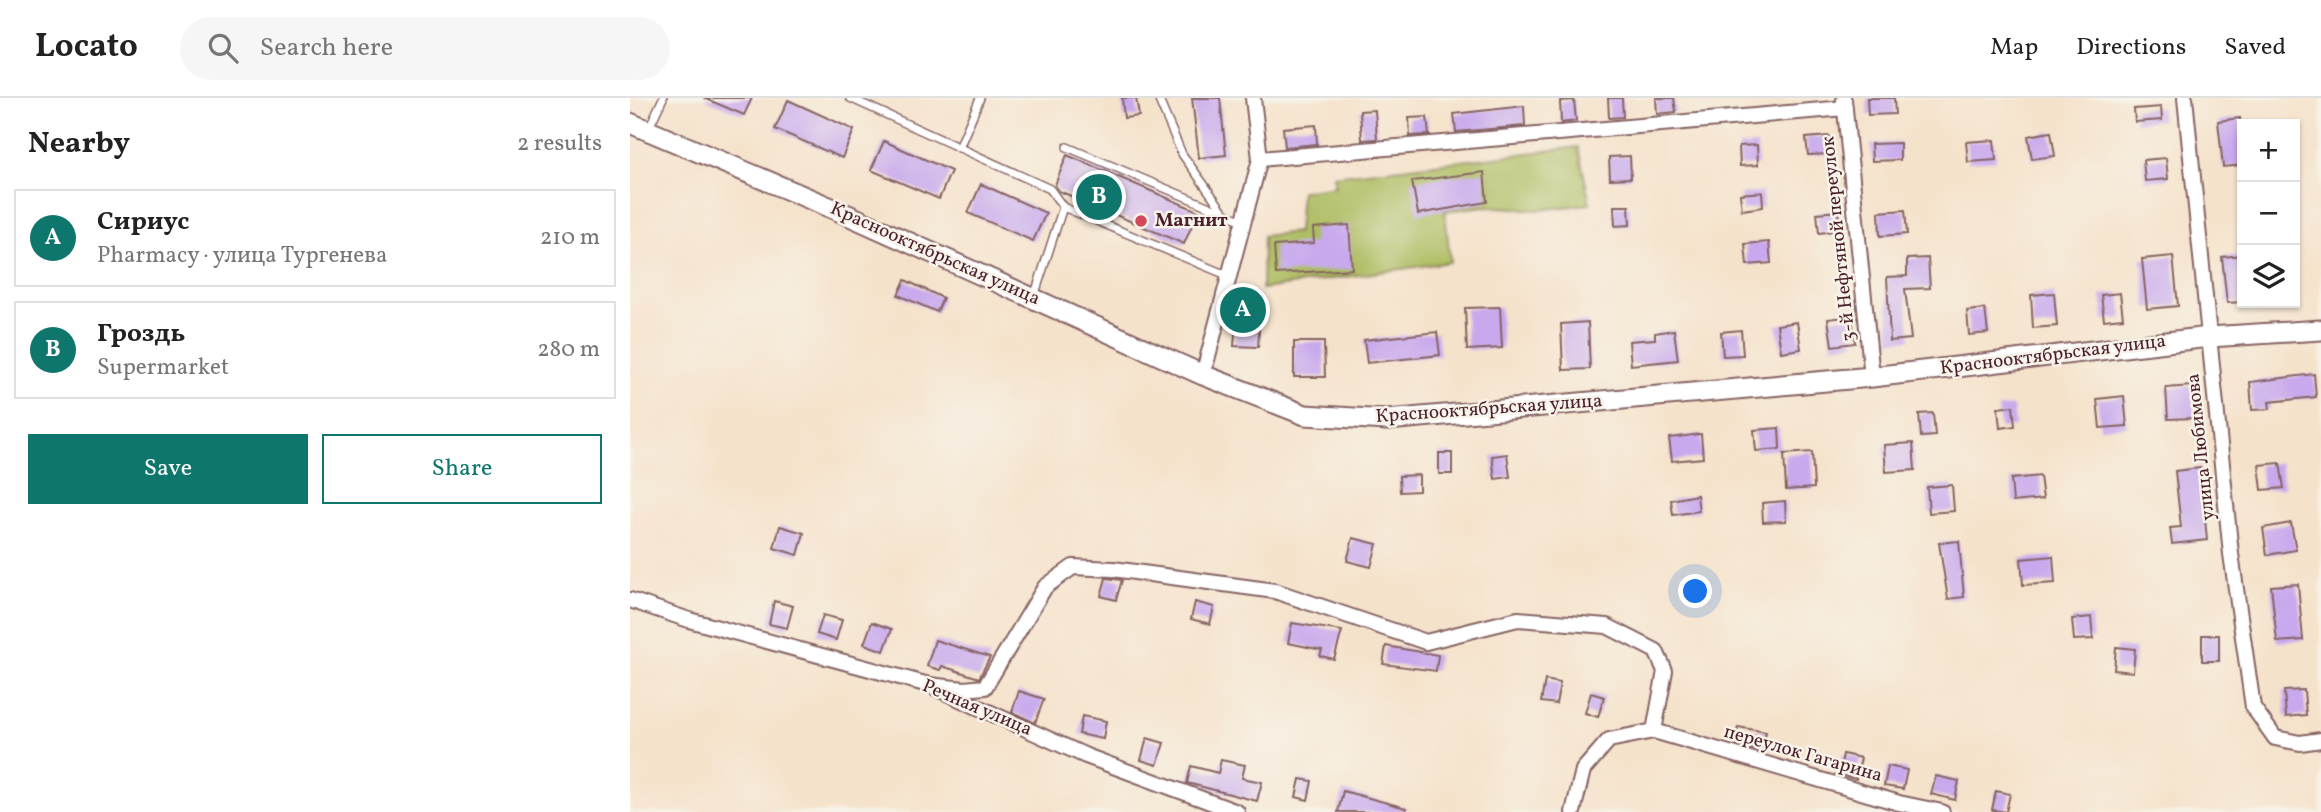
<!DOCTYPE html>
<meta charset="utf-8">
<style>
:root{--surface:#fff;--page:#f6f6f6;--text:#222;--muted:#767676;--line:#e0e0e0;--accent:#0f766e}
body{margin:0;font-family:Vollkorn,serif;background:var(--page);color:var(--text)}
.controls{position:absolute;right:21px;top:21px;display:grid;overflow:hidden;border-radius:0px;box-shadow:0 2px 5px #0004}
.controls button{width:63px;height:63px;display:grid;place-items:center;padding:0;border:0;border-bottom:2px solid var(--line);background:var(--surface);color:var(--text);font:35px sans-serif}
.you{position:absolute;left:1066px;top:494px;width:24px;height:24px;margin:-18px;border:5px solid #fff;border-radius:50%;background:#1a73e8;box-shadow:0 0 0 10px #1a73e833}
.badge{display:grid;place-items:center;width:46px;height:46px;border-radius:50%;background:var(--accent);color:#fff;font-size:23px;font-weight:700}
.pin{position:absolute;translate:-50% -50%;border:4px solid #fff;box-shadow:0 2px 7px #0006}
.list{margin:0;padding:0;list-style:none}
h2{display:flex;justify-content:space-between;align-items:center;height:91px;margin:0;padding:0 28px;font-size:30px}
h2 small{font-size:23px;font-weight:400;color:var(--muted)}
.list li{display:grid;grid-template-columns:46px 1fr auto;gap:21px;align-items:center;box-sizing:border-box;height:98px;margin:0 14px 14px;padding:0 14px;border:2px solid var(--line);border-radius:0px}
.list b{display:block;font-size:26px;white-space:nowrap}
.list p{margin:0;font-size:23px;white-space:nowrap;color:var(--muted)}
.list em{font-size:23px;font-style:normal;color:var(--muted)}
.actions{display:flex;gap:14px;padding:21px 28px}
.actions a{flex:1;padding:16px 0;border:2px solid var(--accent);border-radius:0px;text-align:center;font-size:24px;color:var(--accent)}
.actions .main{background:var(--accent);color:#fff}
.icon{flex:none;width:38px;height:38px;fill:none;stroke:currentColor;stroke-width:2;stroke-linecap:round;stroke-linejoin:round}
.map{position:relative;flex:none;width:1691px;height:714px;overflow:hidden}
header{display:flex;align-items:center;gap:42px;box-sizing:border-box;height:98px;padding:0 35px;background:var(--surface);border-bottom:2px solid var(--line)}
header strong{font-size:33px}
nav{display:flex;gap:38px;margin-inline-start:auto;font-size:24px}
.search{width:490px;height:63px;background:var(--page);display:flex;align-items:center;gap:18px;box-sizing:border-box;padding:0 24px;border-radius:38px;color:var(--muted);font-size:26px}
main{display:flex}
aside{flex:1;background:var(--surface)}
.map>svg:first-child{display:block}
</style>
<header>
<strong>Locato</strong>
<div class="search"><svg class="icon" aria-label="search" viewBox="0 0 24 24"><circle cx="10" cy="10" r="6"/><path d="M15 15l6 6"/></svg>Search here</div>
<nav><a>Map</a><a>Directions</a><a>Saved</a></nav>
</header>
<main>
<aside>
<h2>Nearby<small>2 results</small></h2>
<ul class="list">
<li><span class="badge">A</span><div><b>Сириус</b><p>Pharmacy · улица Тургенева</p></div><em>210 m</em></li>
<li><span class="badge">B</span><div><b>Гроздь</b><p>Supermarket</p></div><em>280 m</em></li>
</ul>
<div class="actions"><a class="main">Save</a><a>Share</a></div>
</aside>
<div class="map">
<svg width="1691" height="714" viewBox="0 0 1691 714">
<rect width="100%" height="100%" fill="#f7f3e8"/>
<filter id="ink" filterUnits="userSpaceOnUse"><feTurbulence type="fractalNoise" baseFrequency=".0143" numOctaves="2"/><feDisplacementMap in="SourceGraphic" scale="14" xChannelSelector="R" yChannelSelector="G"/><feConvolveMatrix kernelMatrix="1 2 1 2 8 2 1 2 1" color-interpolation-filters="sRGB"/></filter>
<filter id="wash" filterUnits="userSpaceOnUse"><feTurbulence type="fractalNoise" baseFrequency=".00686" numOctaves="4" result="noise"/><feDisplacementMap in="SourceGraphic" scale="28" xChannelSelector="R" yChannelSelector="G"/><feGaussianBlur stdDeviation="1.57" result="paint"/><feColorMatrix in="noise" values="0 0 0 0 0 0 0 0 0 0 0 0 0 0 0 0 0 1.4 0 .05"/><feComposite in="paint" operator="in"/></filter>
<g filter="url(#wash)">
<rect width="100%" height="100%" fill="#f5e2cb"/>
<polygon fill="#acbb5e" stroke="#7b6d44" stroke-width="2" points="948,49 960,106 910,112 854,108 815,113 820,164 632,191 633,138 668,134 671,93 705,88 703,78"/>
<g id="blocks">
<g fill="#c8a9ed">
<polygon points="74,0 122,0 114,17"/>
<polygon points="492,0 506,0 509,18 494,20"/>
<polygon points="562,0 590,0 596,57 569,60"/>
<polygon points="978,0 992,0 993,19 979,20"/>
<polygon points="1026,0 1044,0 1046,14 1027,16"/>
<polygon points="1237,0 1264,0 1265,16 1238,17"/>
<polygon points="158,2 224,32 212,60 145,31"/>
<polygon points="944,2 946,23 931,25 930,3"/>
<polygon points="894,8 895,28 826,34 824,16"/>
<polygon points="1531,9 1532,22 1505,24 1504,11"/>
<polygon points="745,12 747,41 732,42 730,13"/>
<polygon points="797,19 799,37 780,38 779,20"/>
<polygon points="1610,20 1612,67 1593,69 1588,23"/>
<polygon points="686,27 687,46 655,49 653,30"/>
<polygon points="1421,34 1425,58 1402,61 1398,38"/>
<polygon points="1199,38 1200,56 1178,57 1176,40"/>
<polygon points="1364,42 1366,62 1338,64 1336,44"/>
<polygon points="254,43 321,73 309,101 241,72"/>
<polygon points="1270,45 1270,62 1242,63 1241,46"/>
<polygon points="1127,47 1128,67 1110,68 1109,48"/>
<polygon points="437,57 568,113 554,146 429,93 425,87"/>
<polygon points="1000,58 1001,80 980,81 979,59"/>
<polygon points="1536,60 1538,81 1515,83 1513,62"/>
<polygon points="854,74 857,104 788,116 782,83"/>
<polygon points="351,86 416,115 403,143 338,115"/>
<polygon points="1132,94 1133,109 1112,112 1110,96"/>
<polygon points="984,108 999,108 1000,127 985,128"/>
<polygon points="1275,112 1277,136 1250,138 1249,114"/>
<polygon points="1208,113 1210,132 1189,135 1187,115"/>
<polygon points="719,127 722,171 646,176 644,148 684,145 683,130"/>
<polygon points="1139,144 1141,165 1117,167 1115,146"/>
<polygon points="1612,157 1612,204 1597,205 1592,159"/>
<polygon points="1543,158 1548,208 1517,211 1512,161"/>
<polygon points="1298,160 1300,190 1275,191 1281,241 1260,243 1257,179 1277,178 1277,161"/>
<polygon points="275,182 313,200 307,214 268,197"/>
<polygon points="1424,195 1427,228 1403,230 1401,197"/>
<polygon points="1490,195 1493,220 1474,222 1471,197"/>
<polygon points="608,200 631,202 628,249 604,248"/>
<polygon points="870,209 872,250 837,252 835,210"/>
<polygon points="1355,211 1358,235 1339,237 1337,213"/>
<polygon points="1222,218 1225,245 1202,248 1198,221"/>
<polygon points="958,224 960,271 933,272 931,226"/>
<polygon points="1167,224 1171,251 1151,254 1147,227"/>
<polygon points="1044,232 1048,262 1001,267 999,243 1025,241 1025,235"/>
<polygon points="1111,232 1113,257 1093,258 1091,234"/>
<polygon points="807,234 810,257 737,265 734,242"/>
<polygon points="664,244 694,244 695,279 664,279"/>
<polygon points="1684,276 1686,299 1639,304 1640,311 1622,312 1620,284"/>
<polygon points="1562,288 1565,320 1538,321 1536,290"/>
<polygon points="1494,298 1497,328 1470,330 1467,301"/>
<polygon points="1383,308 1385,328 1370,330 1368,310"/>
<polygon points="1303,315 1305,338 1291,339 1289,316"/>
<polygon points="1149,330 1150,351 1126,353 1124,332"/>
<polygon points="1071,336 1073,360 1042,363 1039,340"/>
<polygon points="1283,345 1285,372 1256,374 1254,347"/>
<polygon points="1182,354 1184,390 1156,392 1154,356"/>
<rect x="809" y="355" width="13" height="21"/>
<polygon points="877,356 880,379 865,381 862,358"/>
<polygon points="1650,365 1654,390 1632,392 1629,367"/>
<polygon points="1570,370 1577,442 1542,446 1540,430 1551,429 1545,373"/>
<polygon points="789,377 789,393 770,394 769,378"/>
<polygon points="1410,378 1413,401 1383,404 1381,381"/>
<polygon points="1322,387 1324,413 1299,415 1297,389"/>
<polygon points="1067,397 1069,413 1043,417 1041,402"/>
<polygon points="1155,403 1156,423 1133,424 1132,405"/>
<polygon points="1661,425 1666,452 1637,457 1633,430"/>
<polygon points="150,428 174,435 168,457 144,450"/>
<polygon points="723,440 747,446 741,469 717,463"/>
<polygon points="1329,443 1334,499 1318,501 1309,445"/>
<polygon points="1423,458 1425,485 1393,487 1391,461"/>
<polygon points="476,480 492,482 486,502 471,498"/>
<polygon points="1668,486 1673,542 1647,544 1641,488"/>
<polygon points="144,503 163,508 157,530 139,526"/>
<polygon points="565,504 584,509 580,526 561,521"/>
<polygon points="193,517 212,522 206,542 187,536"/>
<polygon points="1461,519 1463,541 1444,542 1442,521"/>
<polygon points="242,524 262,531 254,553 234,546"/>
<polygon points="662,525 712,533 704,561 690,558 692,552 658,545"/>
<rect x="1572" y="537" width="17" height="26"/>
<polygon points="305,542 360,559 349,580 312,568 310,572 297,568"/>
<polygon points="756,548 808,557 806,573 753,566"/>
<polygon points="1486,549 1505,551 1503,574 1484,572"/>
<polygon points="915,582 930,585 926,606 911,604"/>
<polygon points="1674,592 1676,617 1656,619 1654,593"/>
<polygon points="389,593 414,601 405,625 382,614"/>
<polygon points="961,595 974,599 968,619 955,615"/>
<polygon points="452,618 476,623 473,641 449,636"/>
<polygon points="1108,629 1136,634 1132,653 1105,647"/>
<polygon points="517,640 534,645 527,667 511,662"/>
<polygon points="1213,656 1231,660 1226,681 1209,677"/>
<polygon points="591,662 615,667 612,680 632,684 627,703 557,685 561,668 588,675"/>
<polygon points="1258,668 1277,672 1273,691 1254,688"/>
<polygon points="1306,678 1329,683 1325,702 1301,696"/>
<polygon points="670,681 682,683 678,702 666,699"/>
<polygon points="713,693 776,710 775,714 708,714"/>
<polygon points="1366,693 1380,696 1376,714 1362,712"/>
</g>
</g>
</g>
<g filter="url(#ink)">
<use href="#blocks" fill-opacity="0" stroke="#866363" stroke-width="2"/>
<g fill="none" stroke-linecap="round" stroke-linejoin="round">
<g stroke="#866363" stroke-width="10">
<g id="lane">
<polyline points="220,0 420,91 433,109 404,199"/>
<polyline points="528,0 552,56 596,117"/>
<polyline points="18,32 33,0"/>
<polyline points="437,49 613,123"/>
<polyline points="329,50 350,0"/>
<polyline points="433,109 599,178"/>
</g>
</g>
<g stroke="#866363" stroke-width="18">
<g id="street">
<polyline points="1555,0 1601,456 1623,609 1645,640 1670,645 1691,642"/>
<polyline points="1214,2 1242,279"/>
<polyline points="630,61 1215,10"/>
<polyline points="573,277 630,61 623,0"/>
<polyline points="0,502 59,522 299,587 456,658 607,714"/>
<polyline points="299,587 334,591 355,589 415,489 443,469 483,471 645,493 796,544 888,521 977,528 1026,553 1035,573 1024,633 979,642 953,672 943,714"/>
<polyline points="1024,633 1269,705 1312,714"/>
</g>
</g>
<g stroke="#866363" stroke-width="23">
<polyline id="secondary" points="0,25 218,117 573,277 675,317 757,322 1242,279 1579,239 1691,232"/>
</g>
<use href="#lane" stroke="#fff" stroke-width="7"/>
<use href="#street" stroke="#fff" stroke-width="14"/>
<use href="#secondary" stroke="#fff" stroke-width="19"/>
</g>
</g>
<circle fill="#d1495b" stroke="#f7f3e8" stroke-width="2.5" cx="511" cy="123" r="7"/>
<g text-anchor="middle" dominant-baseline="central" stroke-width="5" stroke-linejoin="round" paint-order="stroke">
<g font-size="19" font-weight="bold" fill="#4a1f2b" stroke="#f7f3e8" text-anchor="start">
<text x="525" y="123">Магнит</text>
</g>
<g font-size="19" fill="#4a1f2b" stroke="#f7f3e8">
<text transform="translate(1209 141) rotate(-96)">3-й Нефтяной переулок</text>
<text transform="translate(305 156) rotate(24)">Краснооктябрьская улица</text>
<text transform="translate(1423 257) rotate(-7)">Краснооктябрьская улица</text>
<text transform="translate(859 311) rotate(-4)">Краснооктябрьская улица</text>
<text transform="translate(1571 349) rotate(-96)">улица Любимова</text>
<text transform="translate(347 610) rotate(23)">Речная улица</text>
<text transform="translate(1173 656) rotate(16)">переулок Гагарина</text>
</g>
</g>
</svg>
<div class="controls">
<button>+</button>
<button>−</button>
<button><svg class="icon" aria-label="layers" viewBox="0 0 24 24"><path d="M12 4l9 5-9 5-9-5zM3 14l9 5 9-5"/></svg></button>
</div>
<div class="you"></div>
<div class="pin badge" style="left:613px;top:212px">A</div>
<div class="pin badge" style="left:469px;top:99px">B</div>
</div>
</main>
